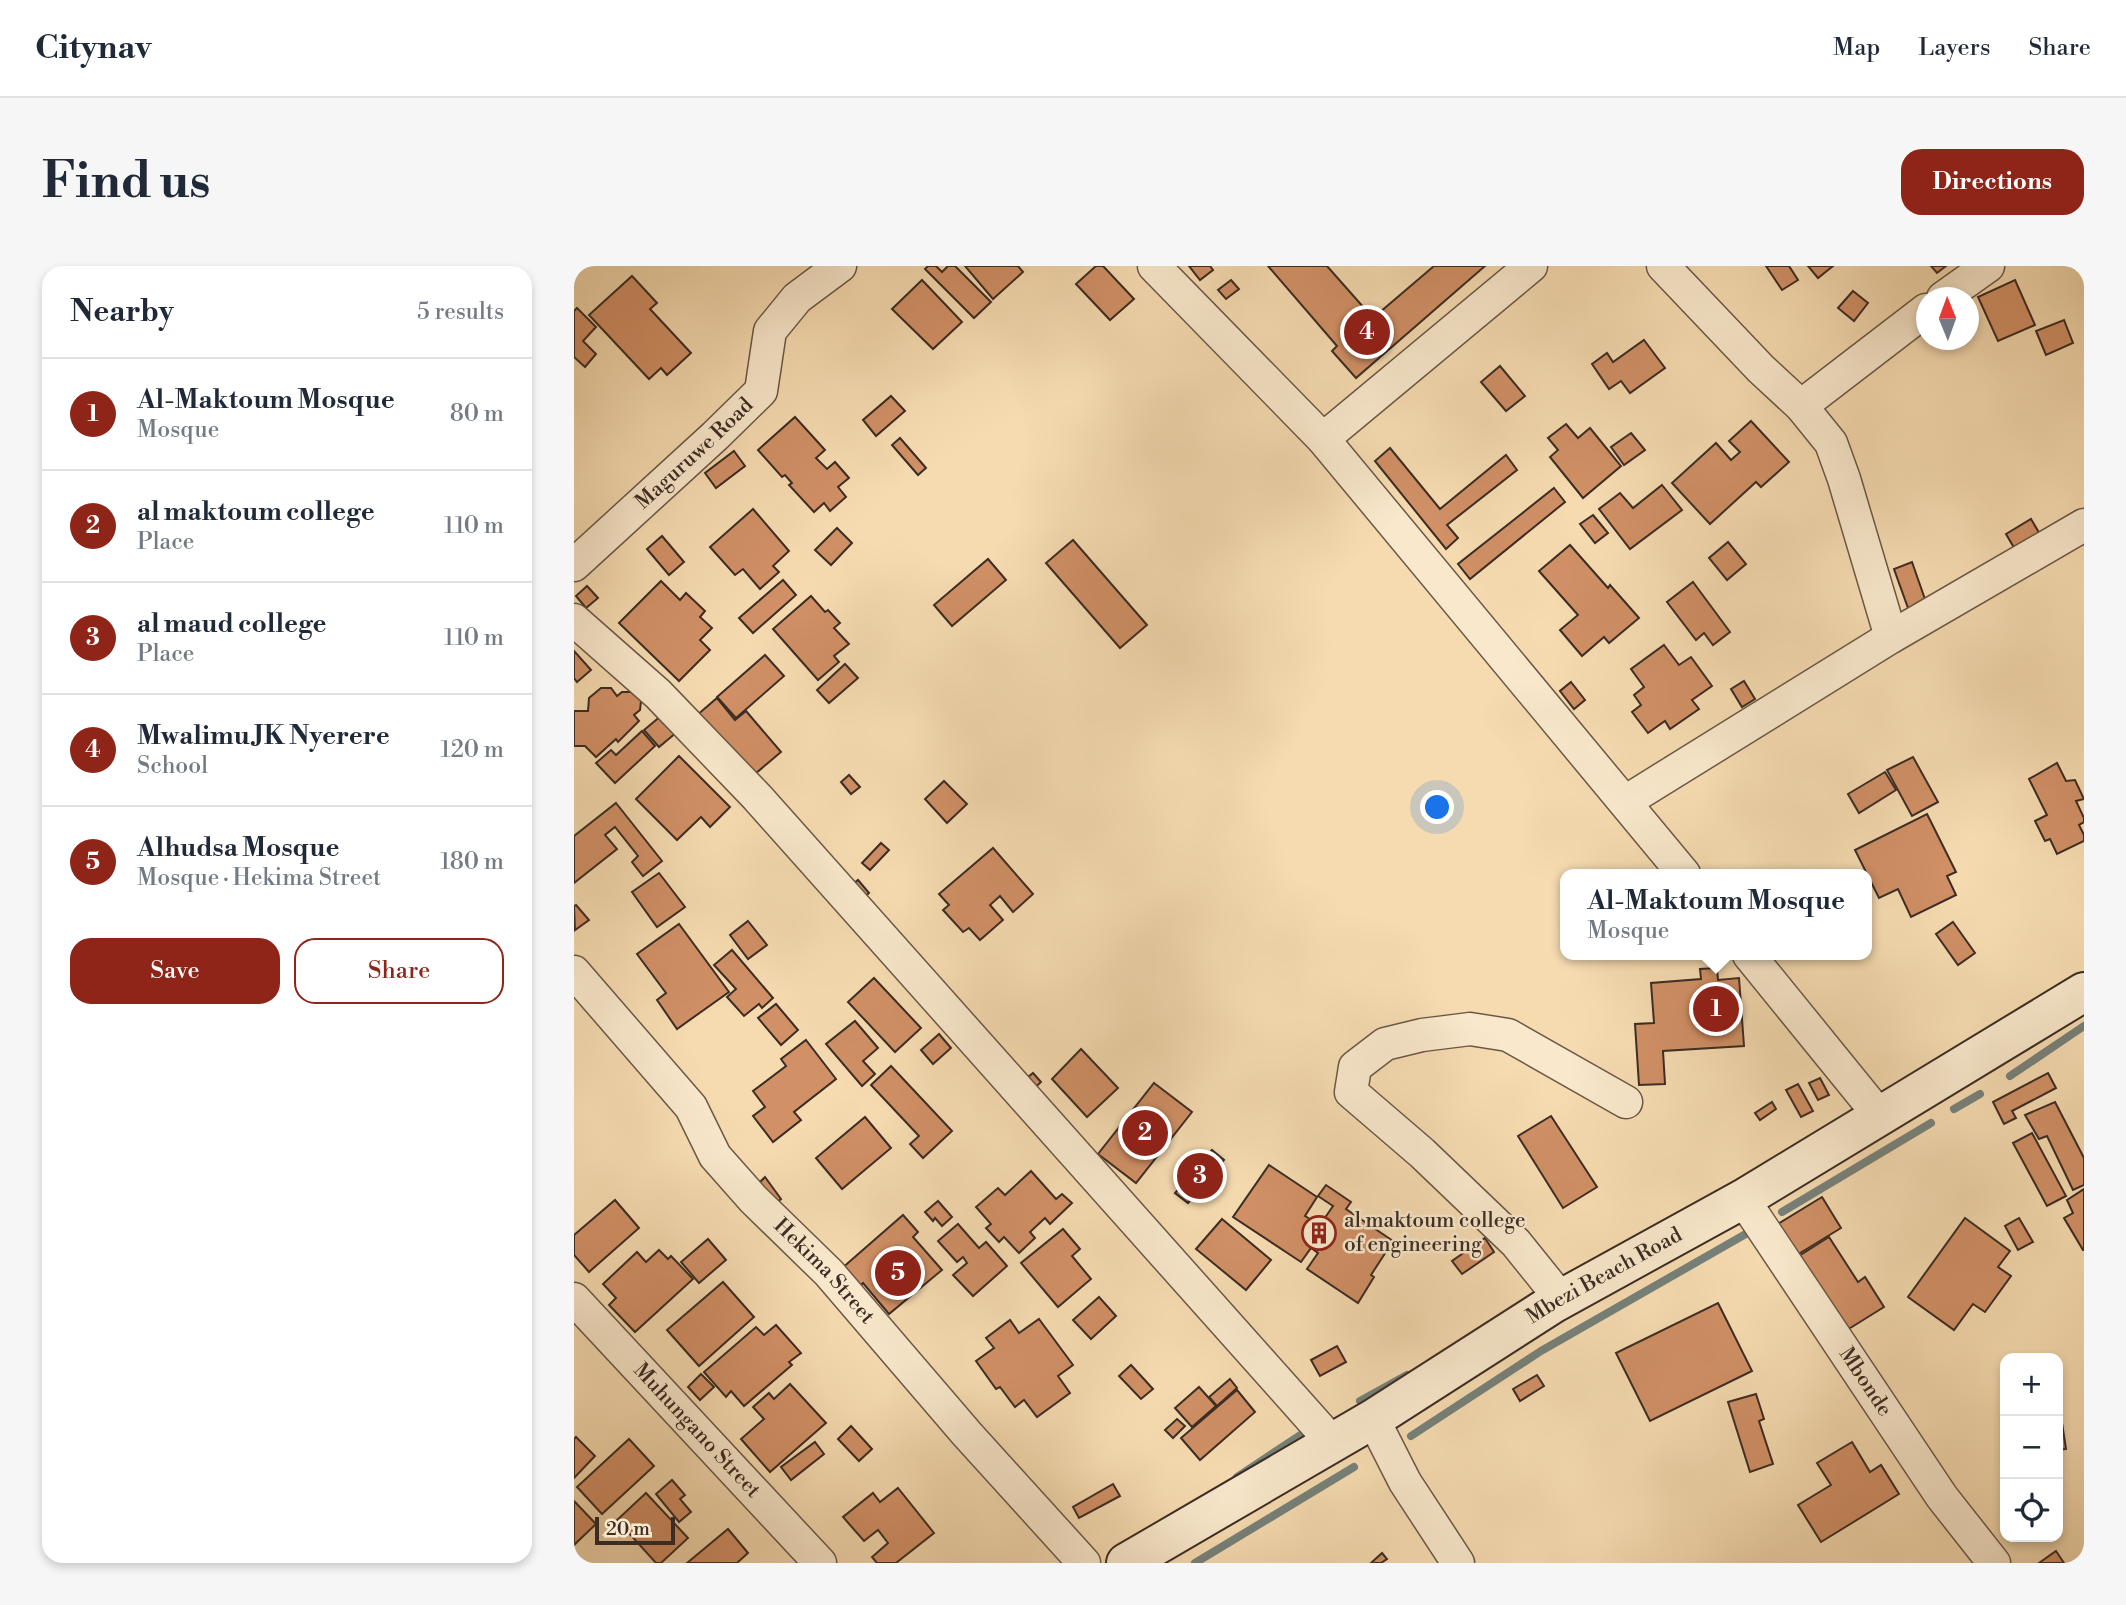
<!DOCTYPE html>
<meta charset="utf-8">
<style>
:root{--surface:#fff;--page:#f6f6f7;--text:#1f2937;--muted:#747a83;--line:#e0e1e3;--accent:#8f2418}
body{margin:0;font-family:"Libre Bodoni",serif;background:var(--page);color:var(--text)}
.controls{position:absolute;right:21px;bottom:21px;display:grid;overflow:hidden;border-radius:14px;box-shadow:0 4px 10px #0003}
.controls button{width:63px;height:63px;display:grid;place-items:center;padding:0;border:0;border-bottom:2px solid var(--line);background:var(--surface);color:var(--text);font:35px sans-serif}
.compass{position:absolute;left:1342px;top:21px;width:63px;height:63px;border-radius:50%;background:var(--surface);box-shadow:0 4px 10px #0003;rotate:359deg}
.scale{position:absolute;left:21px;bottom:18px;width:80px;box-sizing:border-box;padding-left:7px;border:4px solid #3b2c24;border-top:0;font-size:19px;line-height:24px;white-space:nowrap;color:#3b2c24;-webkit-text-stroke:5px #f9e8cc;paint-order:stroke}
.you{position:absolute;left:864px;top:542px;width:24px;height:24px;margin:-18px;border:5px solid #fff;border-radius:50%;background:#1a73e8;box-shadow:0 0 0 10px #1a73e833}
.badge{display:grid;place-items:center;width:46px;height:46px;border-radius:50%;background:var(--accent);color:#fff;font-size:23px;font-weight:700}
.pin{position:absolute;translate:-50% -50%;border:4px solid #fff;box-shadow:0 2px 7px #0006}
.popup{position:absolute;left:986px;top:603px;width:312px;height:91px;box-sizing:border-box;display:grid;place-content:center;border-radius:14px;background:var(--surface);filter:drop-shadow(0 2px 5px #0005);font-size:23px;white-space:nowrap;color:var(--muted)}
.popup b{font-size:26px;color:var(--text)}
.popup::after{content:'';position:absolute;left:50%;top:100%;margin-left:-14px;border:14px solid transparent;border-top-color:var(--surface)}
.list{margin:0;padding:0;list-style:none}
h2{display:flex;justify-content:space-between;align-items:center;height:91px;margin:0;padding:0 28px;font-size:30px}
h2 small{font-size:23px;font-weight:400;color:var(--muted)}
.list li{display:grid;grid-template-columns:46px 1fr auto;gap:21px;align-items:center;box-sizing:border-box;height:112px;padding:0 28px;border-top:2px solid var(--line)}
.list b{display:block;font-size:26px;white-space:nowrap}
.list p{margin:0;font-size:23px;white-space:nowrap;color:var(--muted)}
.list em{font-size:23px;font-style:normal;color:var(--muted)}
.actions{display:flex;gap:14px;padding:21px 28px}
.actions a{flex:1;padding:16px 0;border:2px solid var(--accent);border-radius:21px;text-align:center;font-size:24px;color:var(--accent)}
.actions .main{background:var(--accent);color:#fff}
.icon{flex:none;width:38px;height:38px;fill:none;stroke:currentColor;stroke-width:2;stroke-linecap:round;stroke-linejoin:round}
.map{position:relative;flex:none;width:1510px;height:1297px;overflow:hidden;border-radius:21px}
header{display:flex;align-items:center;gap:42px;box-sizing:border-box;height:98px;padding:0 35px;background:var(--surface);border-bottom:2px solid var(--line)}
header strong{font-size:33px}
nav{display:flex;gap:38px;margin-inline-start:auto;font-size:24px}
.intro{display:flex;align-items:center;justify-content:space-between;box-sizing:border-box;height:168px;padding:0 42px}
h1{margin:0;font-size:49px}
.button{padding:18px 32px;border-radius:21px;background:var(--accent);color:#fff;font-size:24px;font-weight:700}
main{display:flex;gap:42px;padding:0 42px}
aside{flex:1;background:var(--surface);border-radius:21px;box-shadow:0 4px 10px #0003}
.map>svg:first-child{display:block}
</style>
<header>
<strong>Citynav</strong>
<nav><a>Map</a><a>Layers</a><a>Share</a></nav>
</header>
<div class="intro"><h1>Find us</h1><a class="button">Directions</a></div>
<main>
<aside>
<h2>Nearby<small>5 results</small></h2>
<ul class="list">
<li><span class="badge">1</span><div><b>Al-Maktoum Mosque</b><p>Mosque</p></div><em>80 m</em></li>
<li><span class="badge">2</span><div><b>al maktoum college</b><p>Place</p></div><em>110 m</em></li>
<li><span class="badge">3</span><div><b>al maud college</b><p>Place</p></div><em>110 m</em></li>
<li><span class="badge">4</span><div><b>Mwalimu JK Nyerere</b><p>School</p></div><em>120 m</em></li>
<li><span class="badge">5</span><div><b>Alhudsa Mosque</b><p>Mosque · Hekima Street</p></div><em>180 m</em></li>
</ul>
<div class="actions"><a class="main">Save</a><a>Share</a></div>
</aside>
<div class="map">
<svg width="1510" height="1297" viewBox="0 0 1510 1297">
<rect width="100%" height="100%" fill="#f6dbb1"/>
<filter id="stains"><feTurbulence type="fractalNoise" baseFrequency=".00286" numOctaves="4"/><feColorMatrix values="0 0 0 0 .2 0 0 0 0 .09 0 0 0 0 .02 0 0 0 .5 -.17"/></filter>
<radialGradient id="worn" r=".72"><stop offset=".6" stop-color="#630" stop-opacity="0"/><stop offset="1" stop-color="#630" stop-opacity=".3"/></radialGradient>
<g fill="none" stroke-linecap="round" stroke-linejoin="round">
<g stroke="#76817a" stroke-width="8">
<polyline points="1436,810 1510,760"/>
<polyline points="1380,843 1406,828"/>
<polyline points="1208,946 1357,857"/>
<polyline points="786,1135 833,1109"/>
<polyline points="837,1170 967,1085 1177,965"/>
<polyline points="663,1211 737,1162"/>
<polyline points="621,1297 780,1201"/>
</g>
</g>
<g fill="#d19066" stroke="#3b2c24" stroke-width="2">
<polygon points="354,0 362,0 368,6 374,0 381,0 417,36 400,52 351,3"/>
<polygon points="391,0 444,0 449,6 419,33"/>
<polygon points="522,0 529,0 560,33 536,54 502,18"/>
<polygon points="615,0 636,0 639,4 626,14"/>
<polygon points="694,0 753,0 799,52 860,0 911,0 782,112 758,85 763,80"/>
<polygon points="1192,0 1215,0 1224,14 1208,24"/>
<polygon points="1234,0 1259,0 1244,12"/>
<polygon points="1357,0 1372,0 1363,7"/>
<polygon points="58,10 83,37 76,43 117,87 93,109 87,102 75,113 15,49"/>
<polygon points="348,14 388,56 359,83 318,43"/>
<polygon points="657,14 665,23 652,33 644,24"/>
<polygon points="1441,14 1461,59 1424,75 1404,31"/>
<polygon points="1279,25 1294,37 1280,55 1264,42"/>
<polygon points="3,42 22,61 9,75 22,88 11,101 0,91 0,45"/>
<polygon points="1490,54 1499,77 1472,89 1462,65"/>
<polygon points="1070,74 1091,102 1056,127 1047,115 1035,123 1018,98 1033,87 1039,96"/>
<polygon points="926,100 951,130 932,145 907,116"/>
<polygon points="317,130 331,145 302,170 289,154"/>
<polygon points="221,151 251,184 242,192 253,203 261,196 275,212 264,221 272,231 256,245 250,237 240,246 215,219 218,217 211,209 208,211 184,184"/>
<polygon points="1177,155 1215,196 1187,221 1182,216 1136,258 1098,217 1142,177 1157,194 1166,186 1155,175"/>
<polygon points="992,158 1004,172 1016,162 1047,200 1009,232 976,191 984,184 974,172"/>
<polygon points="1057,167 1071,184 1050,199 1037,181"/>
<polygon points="326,172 352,202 344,209 318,179"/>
<polygon points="816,182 866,243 932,189 943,204 873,259 884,272 872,283 801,195"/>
<polygon points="160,185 171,200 142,222 131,207"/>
<polygon points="1088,219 1108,244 1056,283 1025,243 1046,227 1059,242"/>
<polygon points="980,222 991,236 896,313 884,298"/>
<polygon points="179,243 215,285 199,300 205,306 186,323 169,303 161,309 136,281"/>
<polygon points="1019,249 1034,267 1021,277 1006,258"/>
<polygon points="1457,253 1467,270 1442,285 1432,268"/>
<polygon points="263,262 278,277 257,299 241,284"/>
<polygon points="88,270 110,296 95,309 73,283"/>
<polygon points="499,274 573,359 546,382 472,297"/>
<polygon points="1154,276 1172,298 1153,314 1135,292"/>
<polygon points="996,279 1034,322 1036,319 1065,352 1035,377 1030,371 1008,390 986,364 1004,349 965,305"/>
<polygon points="414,293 432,314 378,360 360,339"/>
<polygon points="1338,296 1352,336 1334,342 1320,303"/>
<polygon points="209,314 222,329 179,367 165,352"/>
<polygon points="87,315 106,334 112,327 131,345 126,351 138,362 126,374 136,384 105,415 45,357"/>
<polygon points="1119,316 1156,366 1139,379 1130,367 1122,374 1093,336"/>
<polygon points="13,320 24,332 12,342 2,330"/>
<polygon points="237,330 251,346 254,344 266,357 260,362 275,378 260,390 265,396 244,414 199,363"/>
<polygon points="1090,379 1105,399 1117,391 1138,420 1118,434 1125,443 1096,463 1091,455 1074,467 1058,446 1067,439 1060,429 1070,421 1057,403"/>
<polygon points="0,385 17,404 3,416 0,412"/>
<polygon points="191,389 210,410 162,452 143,431"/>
<polygon points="271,398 284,412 255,437 243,424"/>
<polygon points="1170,415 1181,433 1168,441 1157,423"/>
<polygon points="997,416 1011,434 1000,443 986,425"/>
<polygon points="27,422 37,422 43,430 48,426 60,426 67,435 66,444 60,449 65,455 44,476 42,473 22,491 11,480 0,480 0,445 14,445 15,432"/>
<polygon points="143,432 161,454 172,445 207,486 175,513 122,450"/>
<polygon points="94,444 109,461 85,481 70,464"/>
<polygon points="68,465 81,480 41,517 22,497 37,484 42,489"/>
<polygon points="105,490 156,541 136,561 127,551 103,574 62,533"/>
<polygon points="1339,491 1364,536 1338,550 1313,504"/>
<polygon points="1483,497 1492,515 1501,514 1510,533 1502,535 1510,552 1510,556 1505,559 1510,569 1510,575 1483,588 1476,573 1471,575 1461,555 1473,549 1455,513"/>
<polygon points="1311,506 1322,524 1285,547 1274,528"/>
<polygon points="275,509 286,521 277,528 267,516"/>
<polygon points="370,515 393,538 373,557 351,533"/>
<polygon points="42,537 88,595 69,610 58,596 64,590 41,561 31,569 43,583 0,617 0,570"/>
<polygon points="1353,548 1382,606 1373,610 1382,629 1337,651 1324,623 1305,632 1281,584"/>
<polygon points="307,577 315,584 296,604 288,597"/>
<polygon points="419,582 459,628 439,646 426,630 416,639 429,654 406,674 395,662 389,666 369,644 375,639 365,628"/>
<polygon points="85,607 111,641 83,661 58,626"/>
<polygon points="284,614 295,627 281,640 269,626"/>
<polygon points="2,639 15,654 1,664 0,640"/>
<polygon points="174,655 193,679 174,693 156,669"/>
<polygon points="1379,656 1401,687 1384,699 1362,668"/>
<polygon points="105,658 155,726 103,763 83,734 92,727 63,688"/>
<polygon points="158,684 199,732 188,742 185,738 170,750 153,731 162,723 140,699"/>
<polygon points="1143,702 1144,714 1165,712 1170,780 1089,785 1091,818 1065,819 1061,758 1080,757 1077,717 1127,713 1126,703"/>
<polygon points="300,712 347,762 321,786 274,736"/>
<polygon points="202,738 224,764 207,779 184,752"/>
<polygon points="281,755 304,782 289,795 301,808 288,820 252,778"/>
<polygon points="365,768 377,782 359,798 347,784"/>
<polygon points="232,774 262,813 220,846 227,854 199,876 179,850 191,841 179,825 212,800 207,793"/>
<polygon points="507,783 544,822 513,851 478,813"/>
<polygon points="317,800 378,865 349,892 336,878 345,870 297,819"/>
<polygon points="459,807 467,816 455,827 447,817"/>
<polygon points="1474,807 1482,822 1438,845 1442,852 1430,858 1419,836"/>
<polygon points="1246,812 1255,829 1244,834 1235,817"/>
<polygon points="580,817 618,846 562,917 524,888"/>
<polygon points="1224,818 1239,845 1227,851 1212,824"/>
<polygon points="1198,836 1202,843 1186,854 1181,847"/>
<polygon points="1481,836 1510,892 1510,919 1499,924 1473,870 1465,873 1451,849"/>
<polygon points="977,850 1023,921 989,942 944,870"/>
<polygon points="291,851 317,882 268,923 242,892"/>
<polygon points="1458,867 1492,930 1473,940 1439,877"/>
<polygon points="638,884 650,894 614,937 601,927"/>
<polygon points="695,899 743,931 731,950 746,959 759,940 744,930 752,919 777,936 772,943 819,975 797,1009 800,1011 784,1037 733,1003 744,987 737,982 727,996 659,951"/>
<polygon points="457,905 482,933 488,928 498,937 476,958 471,952 456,966 461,972 445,987 430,971 425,976 412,962 417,958 402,941 424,922 431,929"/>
<polygon points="191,911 207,933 198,941 178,924"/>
<polygon points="1510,923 1510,984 1509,984 1490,952 1499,947 1493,934"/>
<polygon points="1248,931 1267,962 1218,992 1199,961"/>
<polygon points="41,934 65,962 15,1006 0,989 0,969"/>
<polygon points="364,935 378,951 368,960 361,952 359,955 351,946"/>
<polygon points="329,949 344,966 339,971 368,1004 315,1048 289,1017 284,1022 267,1003"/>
<polygon points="1391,952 1436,985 1424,1001 1437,1010 1411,1046 1399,1038 1380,1064 1334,1031"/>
<polygon points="1445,952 1459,976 1444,984 1431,960"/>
<polygon points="648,953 697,994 672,1024 622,983"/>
<polygon points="384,958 405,982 412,976 433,1000 399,1030 379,1009 393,997 389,991 383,996 364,975"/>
<polygon points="489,963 506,983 498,990 517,1013 484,1041 447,997"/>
<polygon points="1255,971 1284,1016 1291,1011 1310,1041 1265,1069 1217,995"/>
<polygon points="911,972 920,986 888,1008 878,995"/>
<polygon points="134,973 152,994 125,1017 107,996"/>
<polygon points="85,984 94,993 97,990 119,1013 61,1066 35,1039 42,1032 29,1018 63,986 72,996"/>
<polygon points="149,1016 180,1051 125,1100 93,1064"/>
<polygon points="525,1031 542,1050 517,1073 499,1054"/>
<polygon points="1144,1037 1178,1105 1076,1155 1042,1087"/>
<polygon points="465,1053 499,1099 484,1110 496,1127 463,1151 450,1134 441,1141 426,1121 422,1123 402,1095 420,1082 412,1072 436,1054 445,1067"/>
<polygon points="202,1059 227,1087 215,1096 218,1099 170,1140 157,1125 152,1131 130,1106 182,1061 190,1069"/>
<polygon points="763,1080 772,1096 746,1110 737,1094"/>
<polygon points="557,1099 579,1123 567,1133 545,1110"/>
<polygon points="127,1108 140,1121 126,1134 114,1121"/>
<polygon points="963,1109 970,1120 946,1135 939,1123"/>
<polygon points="656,1113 663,1122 643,1140 635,1131"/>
<polygon points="216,1118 252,1157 196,1206 167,1173 190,1153 179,1141 195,1127 200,1133"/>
<polygon points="625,1121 642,1140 618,1161 601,1142"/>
<polygon points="663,1124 681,1146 626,1194 607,1172"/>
<polygon points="1182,1128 1190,1153 1185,1155 1199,1198 1176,1206 1154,1136"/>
<polygon points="1484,1131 1492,1183 1484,1184"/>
<polygon points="603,1153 611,1160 599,1172 591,1164"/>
<polygon points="277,1160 298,1183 285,1195 264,1173"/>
<polygon points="2,1171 21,1190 0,1212 0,1173"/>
<polygon points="55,1173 80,1200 28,1248 3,1221"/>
<polygon points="241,1176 250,1188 217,1214 207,1201"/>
<polygon points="1278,1176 1296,1206 1307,1199 1325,1228 1247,1276 1224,1239 1257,1219 1243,1197"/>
<polygon points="98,1214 111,1229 106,1233 117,1246 105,1256 82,1228"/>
<polygon points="539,1218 546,1230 505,1252 499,1241"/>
<polygon points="324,1222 360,1267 322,1297 303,1297 298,1291 314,1277 304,1264 290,1275 269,1251 299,1227 306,1236"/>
<polygon points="72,1227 114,1272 87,1297 82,1297 43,1254"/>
<polygon points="0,1235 22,1258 0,1279"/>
<polygon points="154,1263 174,1287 163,1297 113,1297"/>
<polygon points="1482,1285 1490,1297 1465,1297"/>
<polygon points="808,1287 813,1293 807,1297 797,1297"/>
</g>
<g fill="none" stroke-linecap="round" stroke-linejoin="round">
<g stroke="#6a5847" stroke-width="35">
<g id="minor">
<polyline points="580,0 749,173 1110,608"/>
<polyline points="1089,0 1187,103 1227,140 1257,177 1270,213 1317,371"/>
<polyline points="1369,32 1414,0"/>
<polyline points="1227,140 1352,44"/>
<polyline points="749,173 957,0"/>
<path id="s1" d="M0 299 141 170 187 125 196 65 223 32 266 0"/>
<polyline points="0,354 84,428 183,531 757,1175"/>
<polyline points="1051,536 1317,371 1510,259"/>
<polyline points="1175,689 1305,849"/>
<path id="s2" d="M0 706 117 841 141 890 179 933 255 1007 393 1168 510 1297"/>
<path id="s3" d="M1169 933 1368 1231 1420 1297"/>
<path id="s4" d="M0 1033 246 1297"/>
<polyline points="980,1037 979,1023 942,977 848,887 777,826 781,801 811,778 848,769 896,763 934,769 1052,836"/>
<polyline points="799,1153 831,1216 884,1297"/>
</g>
</g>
<g stroke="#3b2c24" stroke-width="42">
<g id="secondary">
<path id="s5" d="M552 1297 799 1153 980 1037 1169 933 1510 726"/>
</g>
</g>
<use href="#minor" stroke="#f9e8cc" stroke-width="32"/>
<use href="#secondary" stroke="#f9e8cc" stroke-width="38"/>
</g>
<defs>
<g id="building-ring" transform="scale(1.75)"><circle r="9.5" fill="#f9e8cc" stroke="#8f2418" stroke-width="1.5"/><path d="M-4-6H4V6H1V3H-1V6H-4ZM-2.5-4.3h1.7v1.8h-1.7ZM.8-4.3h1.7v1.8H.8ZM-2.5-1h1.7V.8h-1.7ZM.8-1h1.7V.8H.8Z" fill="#8f2418"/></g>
</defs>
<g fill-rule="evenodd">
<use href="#building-ring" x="745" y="967"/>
</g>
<g text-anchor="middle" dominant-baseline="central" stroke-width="5" stroke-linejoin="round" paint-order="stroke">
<g font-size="21" fill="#3b2c24" stroke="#f9e8cc">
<text stroke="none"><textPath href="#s1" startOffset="164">Maguruwe Road</textPath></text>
<text stroke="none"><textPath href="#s2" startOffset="392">Hekima Street</textPath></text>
<text stroke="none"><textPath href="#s5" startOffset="558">Mbezi Beach Road</textPath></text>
<text stroke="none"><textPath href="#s3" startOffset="220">Mbonde</textPath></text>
<text stroke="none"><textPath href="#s4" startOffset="180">Muhungano Street</textPath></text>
</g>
<g font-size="21" fill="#3b2c24" stroke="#f9e8cc" text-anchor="start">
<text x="770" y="955">al maktoum college<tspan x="770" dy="24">of engineering</tspan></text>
</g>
</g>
<rect width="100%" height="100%" filter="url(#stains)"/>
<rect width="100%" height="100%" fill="url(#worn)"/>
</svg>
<div class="controls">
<button>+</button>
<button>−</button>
<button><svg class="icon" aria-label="locate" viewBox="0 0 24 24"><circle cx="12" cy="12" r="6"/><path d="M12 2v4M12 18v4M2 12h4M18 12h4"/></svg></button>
</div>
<svg class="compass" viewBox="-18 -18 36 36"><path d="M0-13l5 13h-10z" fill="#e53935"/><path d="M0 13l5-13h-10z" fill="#747a83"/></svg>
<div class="scale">20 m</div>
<div class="you"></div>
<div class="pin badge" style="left:1142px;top:743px">1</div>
<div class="popup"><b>Al-Maktoum Mosque</b>Mosque</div>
<div class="pin badge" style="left:571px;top:867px">2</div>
<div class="pin badge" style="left:626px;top:910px">3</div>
<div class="pin badge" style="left:793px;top:66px">4</div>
<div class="pin badge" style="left:324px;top:1007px">5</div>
</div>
</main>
